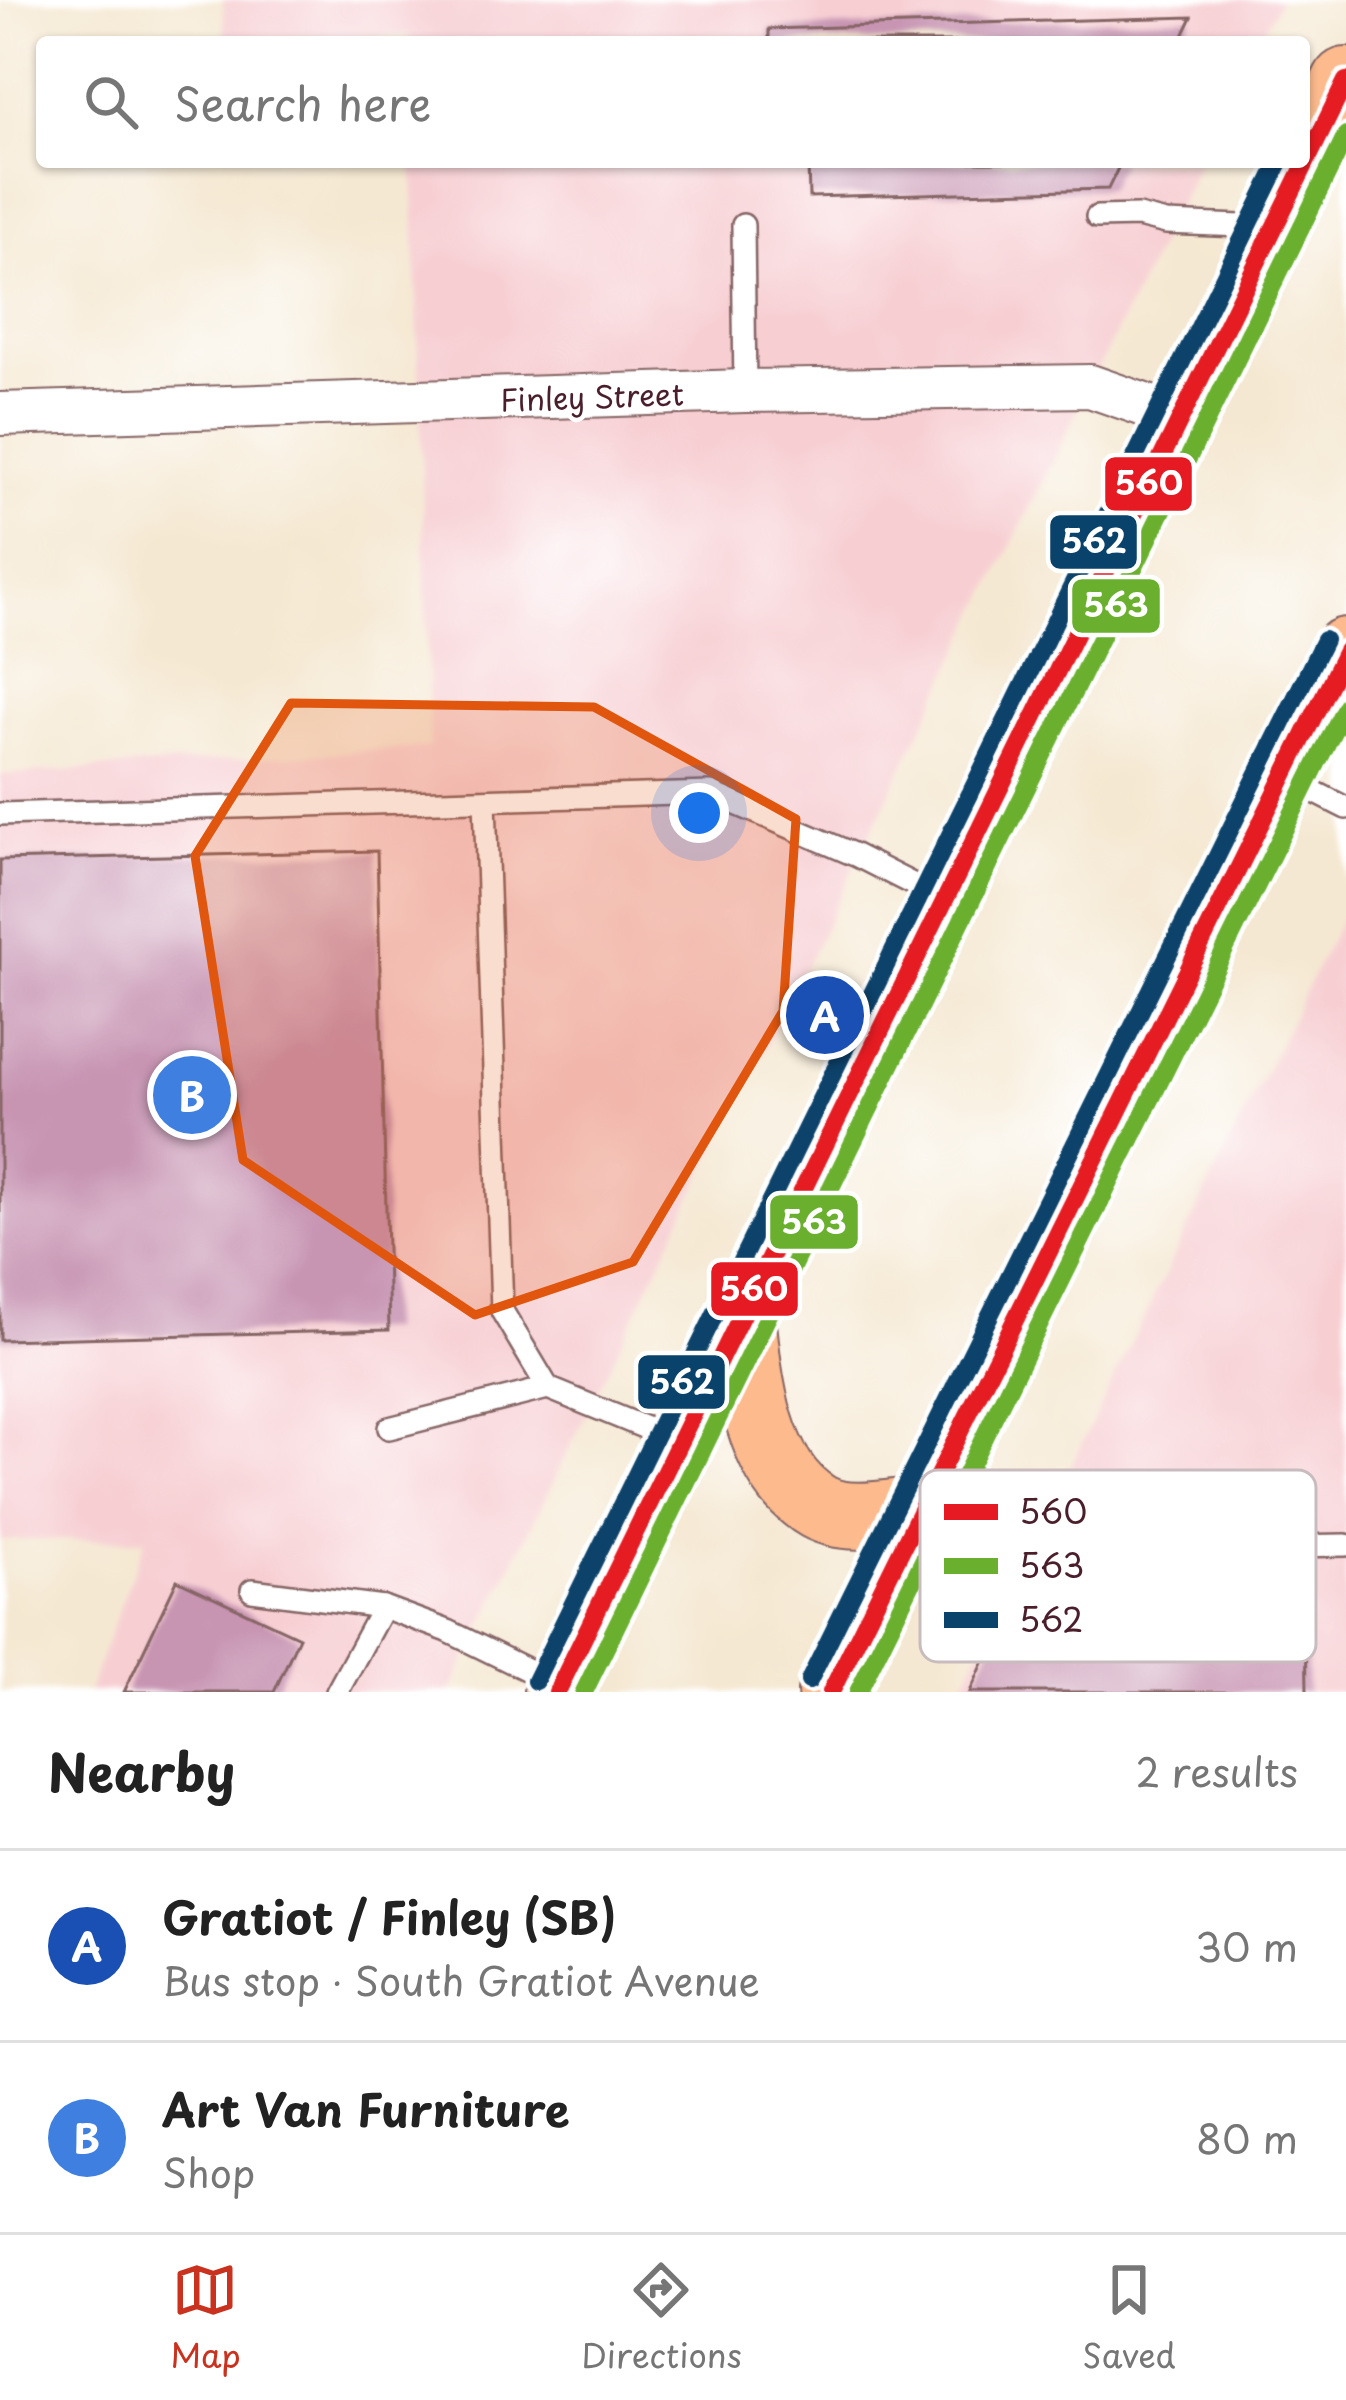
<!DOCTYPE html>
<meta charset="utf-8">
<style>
:root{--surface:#fff;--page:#f2f2f2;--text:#222;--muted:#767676;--line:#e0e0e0;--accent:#c8321e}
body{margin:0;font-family:"Playpen Sans",sans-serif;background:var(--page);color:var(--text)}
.you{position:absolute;left:699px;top:813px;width:42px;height:42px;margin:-30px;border:9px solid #fff;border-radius:50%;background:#1a73e8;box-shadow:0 0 0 18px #1a73e833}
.badge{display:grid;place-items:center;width:78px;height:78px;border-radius:50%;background:var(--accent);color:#fff;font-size:39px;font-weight:700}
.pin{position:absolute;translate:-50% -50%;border:6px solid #fff;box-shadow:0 3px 12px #0006}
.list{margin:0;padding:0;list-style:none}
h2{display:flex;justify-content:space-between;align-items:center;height:156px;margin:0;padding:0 48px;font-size:51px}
h2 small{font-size:39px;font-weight:400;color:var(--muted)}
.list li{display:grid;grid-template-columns:78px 1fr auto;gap:36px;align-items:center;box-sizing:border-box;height:192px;padding:0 48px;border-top:3px solid var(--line)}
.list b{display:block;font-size:45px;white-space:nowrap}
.list p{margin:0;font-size:39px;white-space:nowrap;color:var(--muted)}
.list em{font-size:39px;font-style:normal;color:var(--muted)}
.icon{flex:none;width:66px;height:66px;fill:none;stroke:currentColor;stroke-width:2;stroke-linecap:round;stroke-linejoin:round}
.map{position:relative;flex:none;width:1346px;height:1692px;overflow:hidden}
.search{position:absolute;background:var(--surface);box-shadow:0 3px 9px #0004;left:36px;right:36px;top:36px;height:132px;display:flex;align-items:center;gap:30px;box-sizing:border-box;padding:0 42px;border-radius:12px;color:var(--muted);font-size:45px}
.sheet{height:540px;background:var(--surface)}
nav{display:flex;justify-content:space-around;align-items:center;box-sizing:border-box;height:168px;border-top:3px solid var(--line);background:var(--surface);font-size:33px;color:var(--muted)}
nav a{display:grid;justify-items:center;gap:6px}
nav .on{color:var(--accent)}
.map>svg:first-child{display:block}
</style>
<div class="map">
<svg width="1346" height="1692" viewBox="0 0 1346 1692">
<rect width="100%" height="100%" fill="#fff"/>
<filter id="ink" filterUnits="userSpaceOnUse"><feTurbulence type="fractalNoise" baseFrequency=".00833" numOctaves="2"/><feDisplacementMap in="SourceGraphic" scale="24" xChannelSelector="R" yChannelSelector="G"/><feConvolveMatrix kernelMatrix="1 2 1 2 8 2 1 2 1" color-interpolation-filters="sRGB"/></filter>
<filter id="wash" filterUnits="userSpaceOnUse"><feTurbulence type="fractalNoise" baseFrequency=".004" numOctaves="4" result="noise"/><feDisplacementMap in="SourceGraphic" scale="48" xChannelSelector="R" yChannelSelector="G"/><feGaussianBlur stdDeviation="2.7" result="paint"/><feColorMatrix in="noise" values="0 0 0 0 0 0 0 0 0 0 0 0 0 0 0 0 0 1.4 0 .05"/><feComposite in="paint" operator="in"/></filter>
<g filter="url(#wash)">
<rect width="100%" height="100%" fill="#f5e8d2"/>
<g fill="#f7cfd3">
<polygon points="223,0 1279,0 1258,42 410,42 409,35 225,38"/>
<polygon points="413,162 1199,162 450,1692 88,1692 145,1540 0,1540 0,775 430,747"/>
<polygon points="1346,908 1346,1692 959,1692"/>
</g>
<g id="blocks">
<g fill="#c794b2">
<polygon points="1192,17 1180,42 769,42 769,29"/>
<polygon points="808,162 1121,162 1108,189 809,197"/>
<polygon points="377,851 389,1330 0,1340 0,860"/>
<polygon points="177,1580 299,1637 274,1692 124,1692"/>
<polygon points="1012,1599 1064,1599 1063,1625 1306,1622 1307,1692 970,1692"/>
</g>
</g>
</g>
<g filter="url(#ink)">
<use href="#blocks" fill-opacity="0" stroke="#866565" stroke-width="3"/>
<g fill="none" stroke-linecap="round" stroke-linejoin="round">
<g stroke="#866565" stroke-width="26">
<g id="service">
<polyline points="1097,217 1138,216 1166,223 1267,227"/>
<polyline points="743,225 745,391"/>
<polyline points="1289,779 1346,808"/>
<polyline points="0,814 711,793 855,855 938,897"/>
<polyline points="548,1388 675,1440"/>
<polyline points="389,1428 548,1388 502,1311 485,800"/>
<polyline points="931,1513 1018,1529 1067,1545 1109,1549 1346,1545"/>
<polyline points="252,1590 383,1607 448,1631 554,1683"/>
<polyline points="337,1692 383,1607"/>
</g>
</g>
<g stroke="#866565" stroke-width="46">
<polyline id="minor" points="0,414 745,391 1090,386 1179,417"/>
</g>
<g stroke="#866565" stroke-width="70">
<g id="primary">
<path d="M742 1313C748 1375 756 1471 818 1507 847 1523 888 1513 919 1510"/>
<polyline points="557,1692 1346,81"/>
<polyline points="831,1692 1346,651"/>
</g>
</g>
<use href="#service" stroke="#fff" stroke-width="21"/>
<use href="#minor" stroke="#fff" stroke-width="42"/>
<use href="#primary" stroke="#fcba8d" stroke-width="66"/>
<g stroke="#fff" stroke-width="27">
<g id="bus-1">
<polyline points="557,1692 1346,81"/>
<polyline points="831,1692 1346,651"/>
</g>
</g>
<g stroke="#fff" stroke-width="27">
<g id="bus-2">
<polyline points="584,1692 1346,136"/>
<polyline points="858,1692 1346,705"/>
</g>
</g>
<g stroke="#fff" stroke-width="27">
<g id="bus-3">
<polyline points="535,1681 1280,162"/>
<polyline points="809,1681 1324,640"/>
</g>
</g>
<use href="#bus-1" stroke="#e51a23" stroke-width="18"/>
<use href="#bus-2" stroke="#6ab02e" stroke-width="18"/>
<use href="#bus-3" stroke="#09426a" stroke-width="18"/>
</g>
</g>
<path fill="#e0560e" fill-opacity="0.2" stroke="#e0560e" stroke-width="9" stroke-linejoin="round" d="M291 703 594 707 796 819 783 1011 633 1262 475 1315 243 1160 195 856Z"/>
<g text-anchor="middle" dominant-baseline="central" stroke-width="9" stroke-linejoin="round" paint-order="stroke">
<g font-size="30" fill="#4a1f2b" stroke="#fff">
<text transform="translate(592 396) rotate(-2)">Finley Street</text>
</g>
</g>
<rect x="920" y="1470" width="396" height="192" rx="18" fill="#fff" stroke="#c9bcbf" stroke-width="3"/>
<rect x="944" y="1504" width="54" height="16" fill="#e51a23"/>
<rect x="944" y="1558" width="54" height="16" fill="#6ab02e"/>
<rect x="944" y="1612" width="54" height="16" fill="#09426a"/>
<g font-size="33" fill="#4a1f2b">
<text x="1019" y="1524">560</text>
<text x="1019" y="1578">563</text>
<text x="1019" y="1632">562</text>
</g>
<g stroke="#fff" stroke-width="4.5">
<rect x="1103" y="455" width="91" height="58" rx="12" fill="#e51a23"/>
<rect x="1048" y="513" width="91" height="58" rx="12" fill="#09426a"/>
<rect x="1070" y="577" width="92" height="58" rx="12" fill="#6ab02e"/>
<rect x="768" y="1193" width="92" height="58" rx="12" fill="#6ab02e"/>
<rect x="709" y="1260" width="91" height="58" rx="12" fill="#e51a23"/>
<rect x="636" y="1353" width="91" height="58" rx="12" fill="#09426a"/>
</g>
<g font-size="33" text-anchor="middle" font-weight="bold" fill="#fff">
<text x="1149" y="495">560</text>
<text x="1094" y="553">562</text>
<text x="1116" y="617">563</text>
<text x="814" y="1234">563</text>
<text x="754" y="1301">560</text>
<text x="682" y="1394">562</text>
</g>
</svg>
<div class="you"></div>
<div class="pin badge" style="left:825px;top:1015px;background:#1a4fb4">A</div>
<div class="pin badge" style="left:192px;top:1095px;background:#3f7fe0">B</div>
<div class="search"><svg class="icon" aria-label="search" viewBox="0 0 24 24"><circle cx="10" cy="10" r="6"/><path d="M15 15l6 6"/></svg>Search here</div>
</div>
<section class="sheet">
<h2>Nearby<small>2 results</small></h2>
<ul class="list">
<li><span class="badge" style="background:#1a4fb4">A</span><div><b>Gratiot / Finley (SB)</b><p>Bus stop · South Gratiot Avenue</p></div><em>30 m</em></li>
<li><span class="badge" style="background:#3f7fe0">B</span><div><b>Art Van Furniture</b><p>Shop</p></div><em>80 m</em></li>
</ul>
</section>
<nav>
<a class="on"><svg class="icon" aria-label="map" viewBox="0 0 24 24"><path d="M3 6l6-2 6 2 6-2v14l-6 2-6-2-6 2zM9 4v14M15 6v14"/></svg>Map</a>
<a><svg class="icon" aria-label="directions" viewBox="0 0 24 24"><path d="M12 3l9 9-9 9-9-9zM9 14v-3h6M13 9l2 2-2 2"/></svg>Directions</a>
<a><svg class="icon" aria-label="saved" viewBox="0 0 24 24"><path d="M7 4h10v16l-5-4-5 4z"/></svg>Saved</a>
</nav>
